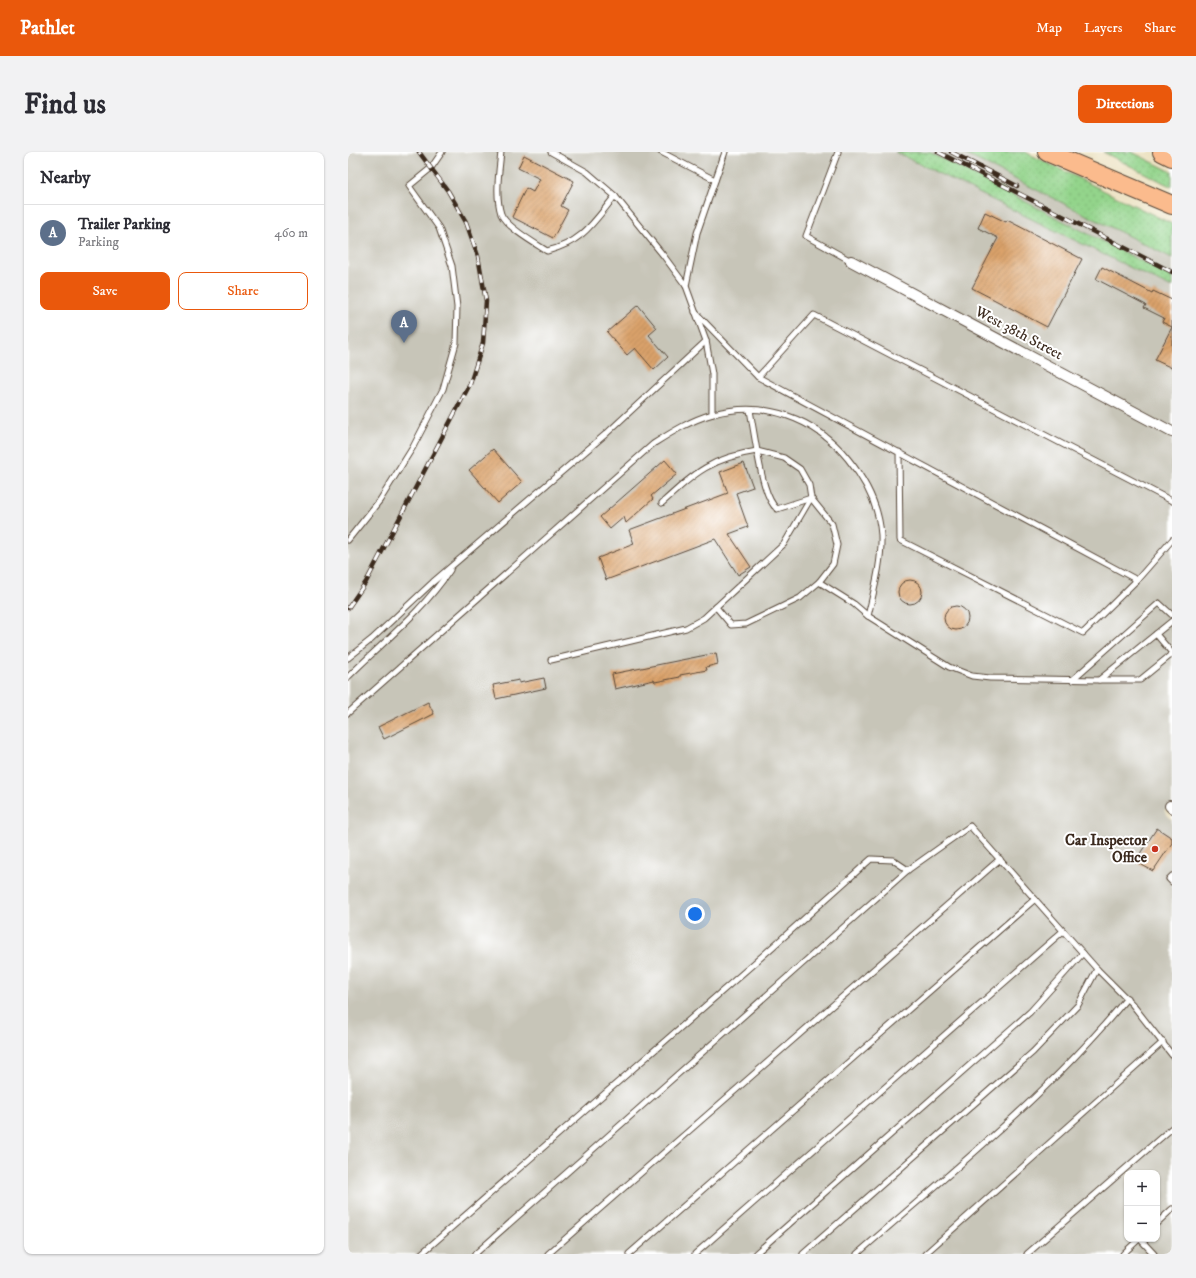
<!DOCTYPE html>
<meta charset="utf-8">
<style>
:root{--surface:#fff;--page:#f2f2f3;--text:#2b2b33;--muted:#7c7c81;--line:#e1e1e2;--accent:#ea580c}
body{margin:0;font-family:"IM FELL DW Pica",serif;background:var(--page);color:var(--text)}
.controls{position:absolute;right:12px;bottom:12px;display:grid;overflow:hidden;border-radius:8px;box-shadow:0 1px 3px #0004}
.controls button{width:36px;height:36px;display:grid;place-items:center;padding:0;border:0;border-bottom:1px solid var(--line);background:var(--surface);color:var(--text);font:20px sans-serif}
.you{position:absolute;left:347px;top:762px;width:14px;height:14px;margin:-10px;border:3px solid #fff;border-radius:50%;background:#1a73e8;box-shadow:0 0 0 6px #1a73e833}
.badge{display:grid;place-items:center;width:26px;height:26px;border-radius:50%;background:var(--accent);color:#fff;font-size:13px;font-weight:700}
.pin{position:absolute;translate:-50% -33px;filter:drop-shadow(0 1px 2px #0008)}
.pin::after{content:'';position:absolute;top:21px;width:14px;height:12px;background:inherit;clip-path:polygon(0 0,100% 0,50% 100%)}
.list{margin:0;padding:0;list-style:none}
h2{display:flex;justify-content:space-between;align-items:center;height:52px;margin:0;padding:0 16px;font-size:17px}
h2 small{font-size:13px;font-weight:400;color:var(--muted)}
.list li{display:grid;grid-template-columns:26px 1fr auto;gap:12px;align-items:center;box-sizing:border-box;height:56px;padding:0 16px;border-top:1px solid var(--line)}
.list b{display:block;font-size:15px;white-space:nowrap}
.list p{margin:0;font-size:13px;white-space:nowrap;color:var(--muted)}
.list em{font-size:13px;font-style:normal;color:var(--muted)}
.actions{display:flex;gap:8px;padding:12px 16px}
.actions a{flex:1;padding:9px 0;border:1px solid var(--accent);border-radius:8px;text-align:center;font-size:14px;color:var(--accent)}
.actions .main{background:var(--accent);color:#fff}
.map{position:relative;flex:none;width:824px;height:1102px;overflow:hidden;border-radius:8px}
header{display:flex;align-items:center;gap:24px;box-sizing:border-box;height:56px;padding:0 20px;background:var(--accent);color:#fff}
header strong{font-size:19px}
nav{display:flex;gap:22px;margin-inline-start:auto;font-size:14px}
.intro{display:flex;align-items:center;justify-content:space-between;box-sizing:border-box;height:96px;padding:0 24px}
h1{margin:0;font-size:28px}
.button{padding:10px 18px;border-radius:8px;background:var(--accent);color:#fff;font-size:14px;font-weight:700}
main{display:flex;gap:24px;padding:0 24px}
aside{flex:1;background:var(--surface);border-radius:8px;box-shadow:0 1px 3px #0004}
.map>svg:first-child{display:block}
</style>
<header>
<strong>Pathlet</strong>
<nav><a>Map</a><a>Layers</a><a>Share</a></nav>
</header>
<div class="intro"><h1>Find us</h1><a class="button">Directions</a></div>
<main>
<aside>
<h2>Nearby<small></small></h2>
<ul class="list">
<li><span class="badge" style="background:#5c6f8a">A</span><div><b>Trailer Parking</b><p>Parking</p></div><em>460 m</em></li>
</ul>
<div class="actions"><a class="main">Save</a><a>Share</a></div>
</aside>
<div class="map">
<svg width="824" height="1102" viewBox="0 0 824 1102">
<defs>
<pattern id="grass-dots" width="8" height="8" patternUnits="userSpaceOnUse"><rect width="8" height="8" fill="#93d48b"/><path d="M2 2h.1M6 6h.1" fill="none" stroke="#80b678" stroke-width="1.8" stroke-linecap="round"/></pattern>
<pattern id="building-hatch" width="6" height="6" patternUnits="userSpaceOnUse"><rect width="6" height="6" fill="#daa26a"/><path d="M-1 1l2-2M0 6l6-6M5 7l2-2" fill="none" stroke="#b28457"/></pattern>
</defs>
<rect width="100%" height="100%" fill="#fff"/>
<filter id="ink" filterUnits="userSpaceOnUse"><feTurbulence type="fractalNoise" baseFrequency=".025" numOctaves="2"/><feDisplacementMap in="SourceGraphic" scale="8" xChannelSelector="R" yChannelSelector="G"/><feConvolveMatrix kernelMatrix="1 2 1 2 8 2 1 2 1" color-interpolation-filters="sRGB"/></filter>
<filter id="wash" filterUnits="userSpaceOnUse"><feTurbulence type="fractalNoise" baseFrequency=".012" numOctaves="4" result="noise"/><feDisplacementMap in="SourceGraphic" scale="16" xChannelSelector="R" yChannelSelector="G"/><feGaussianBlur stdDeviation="0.9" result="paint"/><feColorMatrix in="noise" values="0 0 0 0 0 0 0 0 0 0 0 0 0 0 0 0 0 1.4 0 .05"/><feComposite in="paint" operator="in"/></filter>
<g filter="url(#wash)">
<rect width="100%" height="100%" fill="#ede3c4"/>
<g fill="#c7c5b8" fill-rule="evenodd">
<path d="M0 0H547L824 136V652L816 659 824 668V1102H0ZM779 1021H809V1087H779Z"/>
<polygon points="581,0 613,0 824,106 824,125"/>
</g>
<g fill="url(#grass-dots)" stroke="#677f54">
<polygon points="547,0 581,0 824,125 824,136"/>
<polygon points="613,0 677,0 824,72 824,106"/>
<polygon points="755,0 784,0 824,20 824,35"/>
</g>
<g id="blocks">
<g fill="url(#building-hatch)">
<polygon points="176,3 226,29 213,54 220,58 205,86 164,65 178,36 185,40 192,27 170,16"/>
<polygon points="637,60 658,70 659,68 734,107 699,175 624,136 650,86 630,76"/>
<polygon points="754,115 804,141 805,139 824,148 824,216 807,208 824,175 814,170 816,166 796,156 798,153 748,127"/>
<polygon points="290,153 309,176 301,183 320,205 306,218 287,196 279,203 259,180"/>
<polygon points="145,297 174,330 150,351 121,318"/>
<polygon points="317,308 329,322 303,344 305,347 278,371 276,365 262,377 252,365"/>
<polygon points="396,311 405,335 388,341 400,375 381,382 403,415 390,423 367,387 258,428 250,406 286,392 281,378 380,341 372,320"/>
<circle cx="562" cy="440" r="12"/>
<circle cx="608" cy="466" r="12"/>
<polygon points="368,501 370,512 358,515 359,518 332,523 332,525 307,530 306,528 267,537 264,522"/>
<polygon points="196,526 198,536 148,547 145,533 171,528 171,531"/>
<polygon points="80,550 86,562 36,587 30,575"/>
<polygon points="809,676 824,686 824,691 805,719 790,711 794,705 791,703"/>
</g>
</g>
</g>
<g filter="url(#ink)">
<use href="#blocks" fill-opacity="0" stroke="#564637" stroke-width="1"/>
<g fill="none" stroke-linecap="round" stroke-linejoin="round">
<g stroke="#564637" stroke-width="7">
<g id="lane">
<path d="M153 0C151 20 147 43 153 62 158 75 188 92 199 99 235 90 245 71 267 44"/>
<polyline points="203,0 239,20 267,44 315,103 338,134 358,189 364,222 364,262"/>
<polyline points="313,0 367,28"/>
<polyline points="490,0 458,84 503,109"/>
<polyline points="338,134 349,81 377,0"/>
<polyline points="347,160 410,225 789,428 735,481 552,388 551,300"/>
<polyline points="410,225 466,163 824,349"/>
<path d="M314 351C348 320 363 306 409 299 412 314 417 347 429 357L463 346 484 372 489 393 485 412 471 430 452 446 398 472 383 473 368 455"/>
<polyline points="0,388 32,348 65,295 95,237 108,191 109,155 104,114 91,76 61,34 83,16 94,0"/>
<polyline points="789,428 824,388"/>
<polyline points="471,430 506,452 520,464"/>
<polyline points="808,482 824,501"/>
<polyline points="0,506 24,487 85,430 259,281 358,189"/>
<polyline points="203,508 338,476 356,466 436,392 463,346 461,333 452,317 436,306 409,299 402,258"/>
<path d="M0 525C35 490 74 460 102 418"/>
<polyline points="724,528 811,451 824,463"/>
<polyline points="751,528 792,528 824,502"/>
<path d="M0 561 305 292C324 280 343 268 365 262 417 248 467 266 500 307 518 329 531 355 533 383 534 410 526 438 520 464L601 515 624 524 642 526 751 528 824 469"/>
<polyline points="824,724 821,727 824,730"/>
<polyline points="809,1071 824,1057"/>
<polyline points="792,1087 806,1102"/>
<polyline points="73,1102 411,807 523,707 545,708 560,718"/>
<polyline points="127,1102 560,718 622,674 749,817 784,852 824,903"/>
<polyline points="200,1102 652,707"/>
<polyline points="281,1102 687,747"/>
<polyline points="347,1102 715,779"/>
<polyline points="407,1102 682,860 735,801"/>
<polyline points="455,1102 685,900 730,853 749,817"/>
<path d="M509 1102C602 1021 701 942 779 846"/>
<polyline points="577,1102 815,890"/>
<polyline points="679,1102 824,976"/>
<polyline points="775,1102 791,1087"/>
</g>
</g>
<g stroke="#564637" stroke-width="12">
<g id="street">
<polyline points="503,109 824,280"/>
<polyline points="822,654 824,656"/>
</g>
</g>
<g stroke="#564637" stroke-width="20">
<g id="highway">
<polyline points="699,0 824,53"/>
<polyline points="814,0 824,5"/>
</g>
</g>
<use href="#lane" stroke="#fff" stroke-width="5"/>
<use href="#street" stroke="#fff" stroke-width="10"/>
<use href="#highway" stroke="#fbbb8d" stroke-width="18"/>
<g stroke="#3b2a1e" stroke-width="4.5">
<g id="rail">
<polyline points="590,0 824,120"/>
<polyline points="603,0 669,34"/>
<polyline points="0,456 18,430 122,232 135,191 138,149 130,104 118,70 100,39 71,0"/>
</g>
</g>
<use href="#rail" stroke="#fff" stroke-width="3" stroke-dasharray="9" stroke-linecap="butt"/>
</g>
</g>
<circle fill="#c8321e" stroke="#fff" stroke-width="1.5" cx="807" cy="697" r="4"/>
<g text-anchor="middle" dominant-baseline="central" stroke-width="4" stroke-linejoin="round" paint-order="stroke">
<g font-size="15" fill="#3b2a1e" stroke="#fff">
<text transform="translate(671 181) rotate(28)">West 38th Street</text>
</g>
<g font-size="15" font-weight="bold" fill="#3b2a1e" stroke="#fff" text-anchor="end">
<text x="799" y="688">Car Inspector<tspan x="799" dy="17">Office</tspan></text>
</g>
</g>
</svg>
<div class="controls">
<button>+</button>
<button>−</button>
</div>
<div class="you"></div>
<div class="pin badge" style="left:56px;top:191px;background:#5c6f8a">A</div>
</div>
</main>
